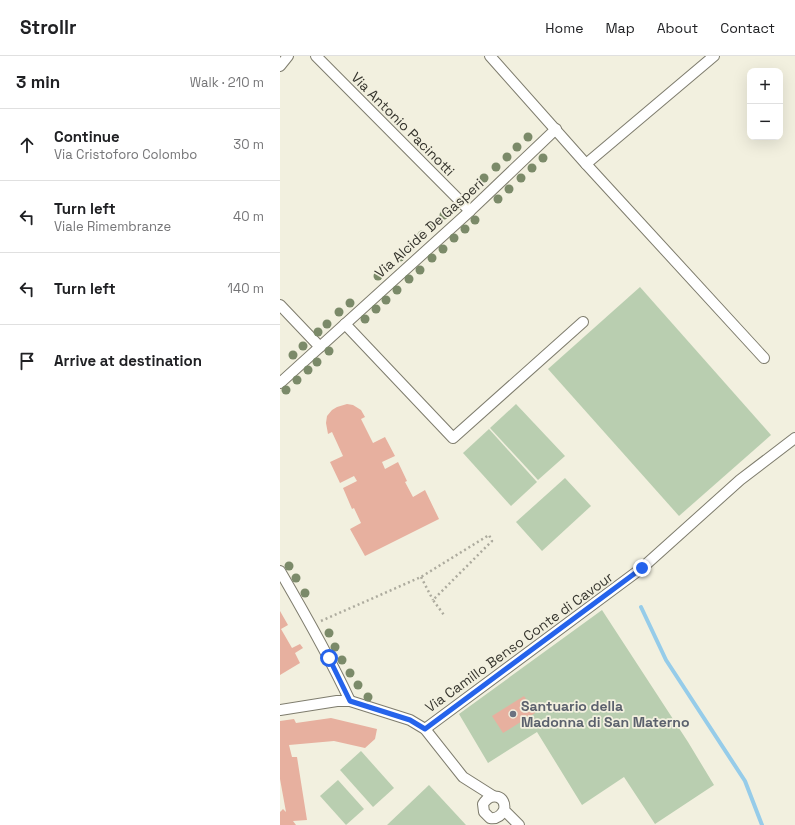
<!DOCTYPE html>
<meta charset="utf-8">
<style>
:root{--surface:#fff;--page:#f6f6f6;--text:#202124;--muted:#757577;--line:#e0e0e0}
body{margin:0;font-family:"Space Grotesk",sans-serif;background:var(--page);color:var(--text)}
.controls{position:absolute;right:12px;top:12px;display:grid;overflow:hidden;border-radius:8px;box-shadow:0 4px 16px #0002}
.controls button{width:36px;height:36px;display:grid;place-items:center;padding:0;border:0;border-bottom:1px solid var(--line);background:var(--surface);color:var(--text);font:20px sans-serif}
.stop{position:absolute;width:12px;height:12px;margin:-9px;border:3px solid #2563eb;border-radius:50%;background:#fff}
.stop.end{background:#2563eb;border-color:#fff;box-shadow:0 1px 4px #0008}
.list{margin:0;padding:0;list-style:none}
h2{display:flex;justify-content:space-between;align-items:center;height:52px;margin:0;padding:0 16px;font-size:17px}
h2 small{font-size:13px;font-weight:400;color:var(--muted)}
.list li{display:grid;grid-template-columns:26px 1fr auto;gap:12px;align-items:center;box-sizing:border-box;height:72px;padding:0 16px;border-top:1px solid var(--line)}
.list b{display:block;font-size:15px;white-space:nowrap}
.list p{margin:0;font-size:13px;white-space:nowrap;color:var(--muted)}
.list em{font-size:13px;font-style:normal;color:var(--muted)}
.icon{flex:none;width:22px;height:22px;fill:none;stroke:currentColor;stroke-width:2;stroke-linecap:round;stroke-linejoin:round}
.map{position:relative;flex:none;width:515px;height:769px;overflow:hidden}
header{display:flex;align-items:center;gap:24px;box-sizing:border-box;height:56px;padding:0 20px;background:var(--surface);border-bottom:1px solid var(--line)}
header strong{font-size:19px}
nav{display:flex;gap:22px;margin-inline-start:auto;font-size:14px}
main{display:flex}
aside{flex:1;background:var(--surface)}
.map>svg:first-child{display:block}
</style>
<header>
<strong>Strollr</strong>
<nav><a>Home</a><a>Map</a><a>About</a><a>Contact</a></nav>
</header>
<main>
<aside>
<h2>3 min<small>Walk · 210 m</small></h2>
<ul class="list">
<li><svg class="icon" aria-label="ahead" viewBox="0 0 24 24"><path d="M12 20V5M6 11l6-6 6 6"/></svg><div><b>Continue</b><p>Via Cristoforo Colombo</p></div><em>30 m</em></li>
<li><svg class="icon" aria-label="left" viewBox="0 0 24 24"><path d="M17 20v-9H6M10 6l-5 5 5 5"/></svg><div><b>Turn left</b><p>Viale Rimembranze</p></div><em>40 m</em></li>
<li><svg class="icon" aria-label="left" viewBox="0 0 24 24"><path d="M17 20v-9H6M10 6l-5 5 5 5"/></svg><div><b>Turn left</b></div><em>140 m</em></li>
<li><svg class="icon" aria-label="arrive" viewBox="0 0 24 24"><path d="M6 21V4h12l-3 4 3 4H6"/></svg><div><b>Arrive at destination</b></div></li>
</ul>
</aside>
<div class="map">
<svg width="515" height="769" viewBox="0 0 515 769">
<rect width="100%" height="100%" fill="#f2f0df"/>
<g fill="#b9ceb0">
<polygon points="360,231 491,379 399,460 268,313"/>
<polygon points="236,348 285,400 258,424 210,372"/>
<polygon points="209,373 257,426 231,450 183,397"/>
<polygon points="285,422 311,450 262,495 236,466"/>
<polygon points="322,554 408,686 434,729 375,768 344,721 302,749 257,676 208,707 179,658"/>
<polygon points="81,695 114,732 93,751 60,714"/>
<polygon points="58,724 84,753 66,769 40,740"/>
<polygon points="149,729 186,769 107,769"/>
</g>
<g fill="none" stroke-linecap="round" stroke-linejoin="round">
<polyline stroke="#96cce9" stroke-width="4" points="361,551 386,604 465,725 482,769"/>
</g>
<g fill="#e7b09f">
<polygon points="67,348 73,349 81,354 85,361 81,363 93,387 105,381 115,400 102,406 105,413 118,406 127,425 125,426 133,441 145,434 159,463 85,500 70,473 81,467 74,452 72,453 63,432 77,425 74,420 60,427 50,406 63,400 52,376 48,378 46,367 47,360 52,354 57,351"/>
<polygon points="0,555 8,569 1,573 12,592 20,588 23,592 15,597 20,607 0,619"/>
<polygon points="244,640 255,657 223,677 212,660"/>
<polygon points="51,662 97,673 95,683 85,692 54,685 9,689 12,701 17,701 27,764 13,765 16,769 0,769 0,756 3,753 6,756 0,723 0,665 14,663 16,667"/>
</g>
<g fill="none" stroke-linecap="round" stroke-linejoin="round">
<g stroke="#7e7c6d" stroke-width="12">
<g id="street">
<polyline points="36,0 190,155"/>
<polyline points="210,0 306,108 484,302"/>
<polyline points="0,10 8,0"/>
<polyline points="306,108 434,0"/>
<polyline points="0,249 40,291"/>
<polyline points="65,268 173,382 303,266"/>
<polyline points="0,327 190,155 276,73"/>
<path d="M0 515C25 558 49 600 70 645"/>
<polyline points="0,654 57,645 70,645 130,664 145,673 183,721 213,740"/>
<polyline points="145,673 362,512 460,424 515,382"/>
<path d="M224 754C221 760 217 763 210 762L204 756 203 748C211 735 227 740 224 754L239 769"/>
</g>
</g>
<g stroke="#adab9e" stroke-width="2.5" stroke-dasharray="2 3" stroke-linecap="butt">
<polyline points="141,521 153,544"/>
<polyline points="41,565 141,521 209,479 212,485 153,544 164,559"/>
</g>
<use href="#street" stroke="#fff" stroke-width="10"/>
</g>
<g fill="#7b8a69">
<circle cx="248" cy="81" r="4.5"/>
<circle cx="237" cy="91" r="4.5"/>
<circle cx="227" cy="101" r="4.5"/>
<circle cx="263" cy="102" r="4.5"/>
<circle cx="216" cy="111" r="4.5"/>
<circle cx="252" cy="112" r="4.5"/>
<circle cx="204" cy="122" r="4.5"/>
<circle cx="241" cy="122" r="4.5"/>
<circle cx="229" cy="133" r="4.5"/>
<circle cx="218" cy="143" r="4.5"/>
<circle cx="164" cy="159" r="4.5"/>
<circle cx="195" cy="164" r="4.5"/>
<circle cx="152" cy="170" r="4.5"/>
<circle cx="185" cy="173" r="4.5"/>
<circle cx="142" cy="179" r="4.5"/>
<circle cx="174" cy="182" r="4.5"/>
<circle cx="131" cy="190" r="4.5"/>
<circle cx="163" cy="193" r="4.5"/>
<circle cx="120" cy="201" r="4.5"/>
<circle cx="152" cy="202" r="4.5"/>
<circle cx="109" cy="210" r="4.5"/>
<circle cx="140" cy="214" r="4.5"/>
<circle cx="98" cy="220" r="4.5"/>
<circle cx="129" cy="223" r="4.5"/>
<circle cx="117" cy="234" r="4.5"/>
<circle cx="106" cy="244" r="4.5"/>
<circle cx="70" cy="247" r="4.5"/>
<circle cx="96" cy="253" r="4.5"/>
<circle cx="59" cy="256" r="4.5"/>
<circle cx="85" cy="263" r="4.5"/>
<circle cx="47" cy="268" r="4.5"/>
<circle cx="38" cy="276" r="4.5"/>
<circle cx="23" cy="290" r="4.5"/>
<circle cx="49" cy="295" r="4.5"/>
<circle cx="13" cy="299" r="4.5"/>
<circle cx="37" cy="306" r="4.5"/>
<circle cx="28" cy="314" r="4.5"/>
<circle cx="17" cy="324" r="4.5"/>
<circle cx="6" cy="334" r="4.5"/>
<circle cx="9" cy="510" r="4.5"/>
<circle cx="16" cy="522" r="4.5"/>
<circle cx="25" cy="537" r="4.5"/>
<circle cx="49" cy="577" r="4.5"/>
<circle cx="55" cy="591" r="4.5"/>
<circle cx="62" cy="604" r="4.5"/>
<circle cx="70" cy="617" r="4.5"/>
<circle cx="78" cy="629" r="4.5"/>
<circle cx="88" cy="641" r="4.5"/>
</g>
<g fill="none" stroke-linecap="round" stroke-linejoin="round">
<polyline stroke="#2563eb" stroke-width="5" points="49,602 70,645 130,664 145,673 362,512"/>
</g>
<circle fill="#6b7280" stroke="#f2f0df" stroke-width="1.5" cx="233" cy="658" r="4"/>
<g text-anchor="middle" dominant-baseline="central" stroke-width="3.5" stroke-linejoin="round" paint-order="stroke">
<g font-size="14" fill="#37362f" stroke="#f2f0df">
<text transform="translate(123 68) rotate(45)">Via Antonio Pacinotti</text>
<text transform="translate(149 172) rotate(-42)">Via Alcide De Gasperi</text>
<text transform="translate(239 586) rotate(-36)">Via Camillo Benso Conte di Cavour</text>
</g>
<g font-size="14" font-weight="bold" fill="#5b616d" stroke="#f2f0df" text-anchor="start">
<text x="241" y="650">Santuario della<tspan x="241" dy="16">Madonna di San Materno</tspan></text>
</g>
</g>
</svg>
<div class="controls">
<button>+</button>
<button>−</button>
</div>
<div class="stop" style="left:49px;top:602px"></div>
<div class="stop end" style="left:362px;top:512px"></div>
</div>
</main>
